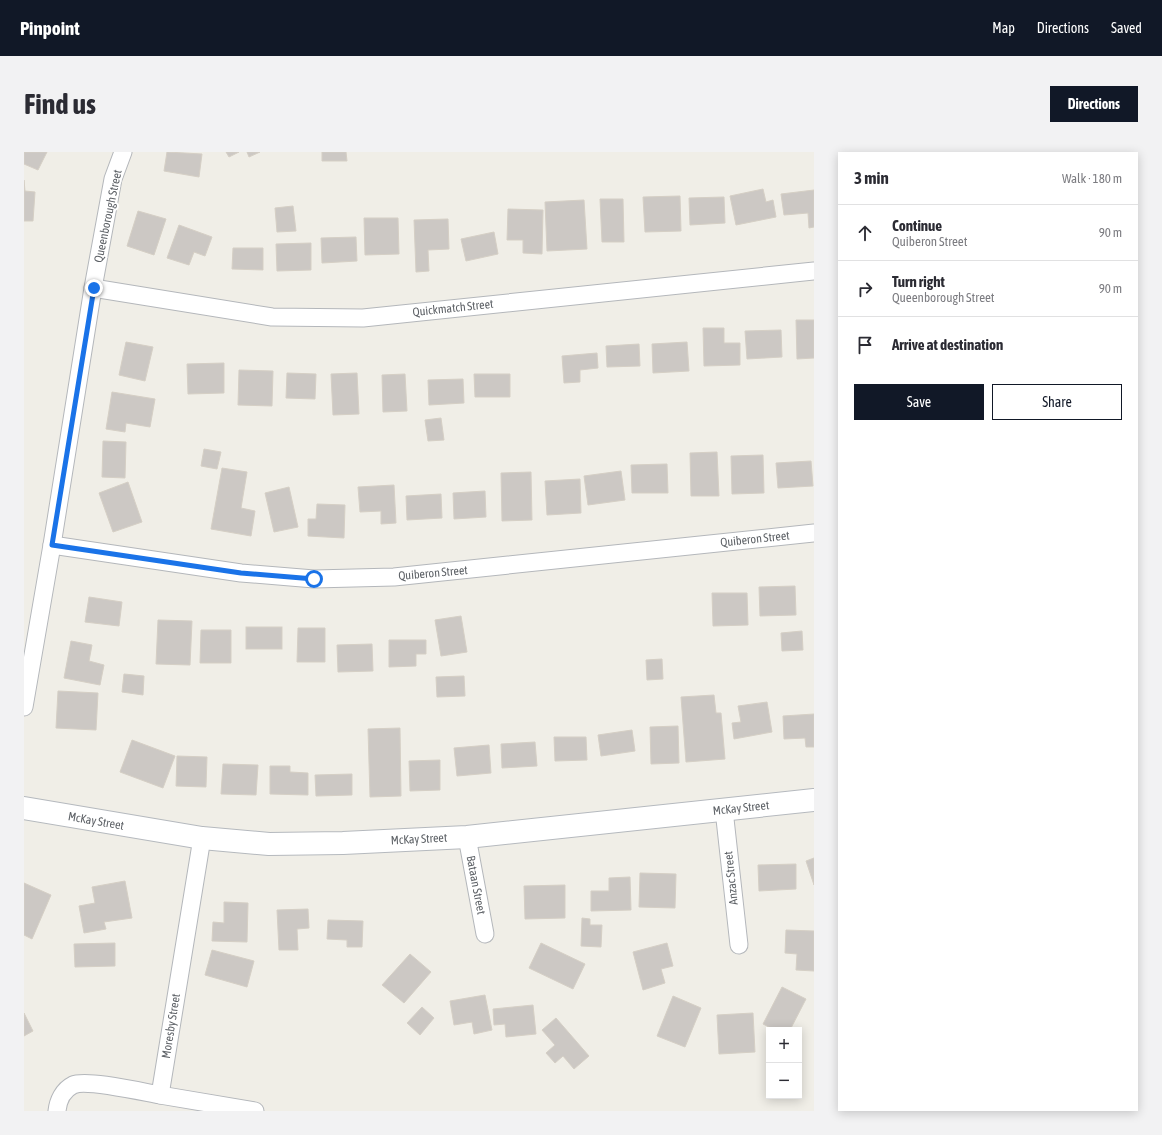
<!DOCTYPE html>
<meta charset="utf-8">
<style>
:root{--surface:#fff;--page:#f2f2f3;--text:#2b2b33;--muted:#7c7c81;--line:#e1e1e2;--accent:#111827}
body{margin:0;font-family:"Asap Condensed",sans-serif;background:var(--page);color:var(--text)}
.controls{position:absolute;right:12px;bottom:12px;display:grid;overflow:hidden;border-radius:0px;box-shadow:0 2px 10px #0003}
.controls button{width:36px;height:36px;display:grid;place-items:center;padding:0;border:0;border-bottom:1px solid var(--line);background:var(--surface);color:var(--text);font:20px sans-serif}
.stop{position:absolute;width:12px;height:12px;margin:-9px;border:3px solid #1a73e8;border-radius:50%;background:#fff}
.stop.end{background:#1a73e8;border-color:#fff;box-shadow:0 1px 4px #0008}
.list{margin:0;padding:0;list-style:none}
h2{display:flex;justify-content:space-between;align-items:center;height:52px;margin:0;padding:0 16px;font-size:17px}
h2 small{font-size:13px;font-weight:400;color:var(--muted)}
.list li{display:grid;grid-template-columns:26px 1fr auto;gap:12px;align-items:center;box-sizing:border-box;height:56px;padding:0 16px;border-top:1px solid var(--line)}
.list b{display:block;font-size:15px;white-space:nowrap}
.list p{margin:0;font-size:13px;white-space:nowrap;color:var(--muted)}
.list em{font-size:13px;font-style:normal;color:var(--muted)}
.actions{display:flex;gap:8px;padding:12px 16px}
.actions a{flex:1;padding:9px 0;border:1px solid var(--accent);border-radius:0px;text-align:center;font-size:14px;color:var(--accent)}
.actions .main{background:var(--accent);color:#fff}
.icon{flex:none;width:22px;height:22px;fill:none;stroke:currentColor;stroke-width:2;stroke-linecap:round;stroke-linejoin:round}
.map{position:relative;flex:none;width:790px;height:959px;overflow:hidden;border-radius:0px}
header{display:flex;align-items:center;gap:24px;box-sizing:border-box;height:56px;padding:0 20px;background:var(--accent);color:#fff}
header strong{font-size:19px}
nav{display:flex;gap:22px;margin-inline-start:auto;font-size:14px}
.intro{display:flex;align-items:center;justify-content:space-between;box-sizing:border-box;height:96px;padding:0 24px}
h1{margin:0;font-size:28px}
.button{padding:10px 18px;border-radius:0px;background:var(--accent);color:#fff;font-size:14px;font-weight:700}
main{display:flex;gap:24px;padding:0 24px}
aside{flex:1;background:var(--surface);border-radius:0px;box-shadow:0 2px 10px #0003}
.map>svg:first-child{display:block}
</style>
<header>
<strong>Pinpoint</strong>
<nav><a>Map</a><a>Directions</a><a>Saved</a></nav>
</header>
<div class="intro"><h1>Find us</h1><a class="button">Directions</a></div>
<main>
<div class="map">
<svg width="790" height="959" viewBox="0 0 790 959">
<rect width="100%" height="100%" fill="#f0eee7"/>
<g fill="#ccc8c4" stroke="#d5cfc5">
<polygon points="0,0 23,0 14,18 0,12"/>
<polygon points="143,0 178,2 175,25 140,19"/>
<polygon points="202,0 215,0 205,5"/>
<polygon points="223,0 236,0 225,5"/>
<polygon points="298,0 322,0 323,9 298,9"/>
<polygon points="0,28 1,39 11,40 9,69 0,69"/>
<polygon points="739,37 742,50 749,48 752,65 712,73 706,44"/>
<polygon points="790,38 790,75 785,76 784,61 760,63 757,42"/>
<polygon points="656,44 657,79 621,80 619,45"/>
<polygon points="700,45 701,71 666,73 665,46"/>
<polygon points="576,47 599,47 600,90 578,90"/>
<polygon points="560,48 563,97 523,99 521,50"/>
<polygon points="269,54 272,79 253,80 251,56"/>
<polygon points="484,57 519,58 518,102 499,101 499,88 483,88"/>
<polygon points="114,59 142,67 130,103 103,94"/>
<polygon points="340,66 374,66 375,102 341,103"/>
<polygon points="424,67 425,97 404,98 405,119 392,120 390,68"/>
<polygon points="155,73 188,85 181,104 170,100 165,113 143,106"/>
<polygon points="470,80 474,102 442,109 437,87"/>
<polygon points="332,85 333,109 298,111 297,86"/>
<polygon points="287,91 287,118 253,119 252,92"/>
<polygon points="209,96 239,96 239,118 208,117"/>
<polygon points="772,168 790,168 790,206 773,207"/>
<polygon points="679,176 700,176 700,191 716,191 716,213 680,214"/>
<polygon points="757,178 758,205 723,207 721,179"/>
<polygon points="102,190 129,195 121,229 95,223"/>
<polygon points="663,190 665,219 629,221 628,192"/>
<polygon points="615,192 616,214 583,215 582,194"/>
<polygon points="573,201 574,216 556,218 556,230 540,231 538,204"/>
<polygon points="200,211 200,241 164,242 163,212"/>
<polygon points="215,218 249,219 248,254 214,253"/>
<polygon points="263,221 292,222 291,247 262,246"/>
<polygon points="333,221 335,262 309,263 307,222"/>
<polygon points="381,222 383,259 359,260 358,223"/>
<polygon points="450,222 486,222 486,245 451,245"/>
<polygon points="439,227 440,251 405,253 404,228"/>
<polygon points="88,240 131,247 126,275 102,271 101,280 82,277"/>
<polygon points="417,266 420,288 404,289 401,268"/>
<polygon points="79,289 102,290 101,326 78,325"/>
<polygon points="180,297 197,300 193,317 177,314"/>
<polygon points="693,300 695,344 667,344 666,301"/>
<polygon points="739,303 740,341 708,342 707,304"/>
<polygon points="787,309 789,334 754,336 752,311"/>
<polygon points="643,312 644,341 608,341 607,313"/>
<polygon points="198,316 223,320 217,356 231,359 227,384 187,377"/>
<polygon points="597,319 601,348 564,353 560,324"/>
<polygon points="507,320 508,368 478,369 477,321"/>
<polygon points="556,327 557,361 523,363 521,329"/>
<polygon points="104,330 118,370 89,380 75,341"/>
<polygon points="370,333 372,371 357,372 357,359 336,360 334,335"/>
<polygon points="265,335 274,375 250,380 241,341"/>
<polygon points="461,339 462,365 430,367 429,341"/>
<polygon points="417,342 418,366 383,368 382,344"/>
<polygon points="293,352 321,353 320,386 284,384 284,367 292,367"/>
<polygon points="771,434 772,463 736,464 735,435"/>
<polygon points="688,441 723,441 724,473 689,474"/>
<polygon points="65,445 98,450 95,474 61,470"/>
<polygon points="437,464 443,500 417,504 411,468"/>
<polygon points="134,468 168,469 166,513 132,512"/>
<rect x="222" y="475" width="36" height="22"/>
<polygon points="274,476 301,476 301,510 273,510"/>
<polygon points="177,478 207,478 207,511 176,511"/>
<polygon points="778,479 779,498 758,499 757,481"/>
<polygon points="365,488 402,488 402,502 392,502 392,514 365,515"/>
<polygon points="47,489 68,493 65,509 80,513 76,533 40,526"/>
<polygon points="348,492 349,519 314,520 313,493"/>
<polygon points="638,507 639,527 623,528 622,508"/>
<polygon points="100,522 120,524 119,543 98,540"/>
<polygon points="440,524 441,544 413,545 412,525"/>
<polygon points="34,539 74,541 72,578 32,576"/>
<polygon points="690,543 692,561 697,561 701,607 662,610 657,545"/>
<polygon points="743,550 748,580 710,587 708,571 717,570 714,554"/>
<polygon points="790,562 790,595 782,595 781,586 760,587 759,564"/>
<polygon points="654,574 655,611 627,612 626,575"/>
<polygon points="376,576 377,644 346,645 344,577"/>
<polygon points="608,578 611,599 577,604 574,583"/>
<polygon points="530,585 562,585 563,608 531,609"/>
<polygon points="108,588 151,604 139,636 96,620"/>
<polygon points="511,590 513,614 478,616 477,592"/>
<polygon points="465,593 467,621 433,624 430,596"/>
<polygon points="153,604 183,605 182,635 152,634"/>
<polygon points="416,608 416,638 386,639 385,609"/>
<polygon points="199,612 234,613 232,643 197,642"/>
<polygon points="246,614 266,614 266,620 284,621 284,643 246,642"/>
<polygon points="328,622 328,643 292,644 291,623"/>
<polygon points="790,706 790,733 782,709"/>
<polygon points="772,712 772,737 735,739 734,713"/>
<polygon points="616,721 652,722 651,756 615,755"/>
<polygon points="606,725 607,758 567,759 567,739 585,739 585,726"/>
<polygon points="101,729 108,766 80,770 82,777 60,781 55,754 71,751 68,735"/>
<polygon points="0,731 27,743 8,787 0,783"/>
<polygon points="541,733 541,766 501,767 500,734"/>
<polygon points="200,750 224,751 223,790 188,789 189,770 200,771"/>
<polygon points="284,757 285,776 273,777 274,798 255,798 253,758"/>
<polygon points="558,766 566,767 566,773 578,773 577,795 557,794"/>
<polygon points="304,768 339,769 338,795 323,795 323,788 303,787"/>
<polygon points="762,778 790,779 790,819 772,818 773,802 761,801"/>
<polygon points="91,791 91,814 51,815 50,792"/>
<polygon points="517,791 561,812 549,837 505,816"/>
<polygon points="643,791 649,814 637,817 641,831 619,838 609,800"/>
<polygon points="188,798 230,809 223,835 181,823"/>
<polygon points="386,802 407,820 380,851 358,833"/>
<polygon points="758,835 782,847 766,878 751,878 739,872"/>
<polygon points="461,843 468,878 450,882 448,870 430,873 426,849"/>
<polygon points="649,844 677,856 661,895 633,884"/>
<polygon points="509,853 512,882 482,885 481,872 470,873 469,857"/>
<polygon points="398,855 410,866 396,883 383,871"/>
<polygon points="0,861 9,879 0,884"/>
<polygon points="729,861 731,900 695,902 693,863"/>
<polygon points="532,866 565,904 550,917 539,904 531,911 522,901 531,893 518,878"/>
</g>
<g fill="none" stroke-linecap="round" stroke-linejoin="round">
<g stroke="#b4b7bb" stroke-width="19">
<g id="street">
<polyline points="69,136 248,165 339,166 790,119"/>
<polyline points="28,393 217,421 290,427 370,425 790,381"/>
<polyline points="0,555 28,393 69,136 89,27 99,0"/>
<polyline points="700,658 715,793"/>
<polyline points="443,685 461,782"/>
<polyline points="136,943 231,959"/>
<path d="M33 959C34 949 39 938 49 933 62 927 119 940 136 943L178 686"/>
</g>
</g>
<g stroke="#b5b9be" stroke-width="24">
<polyline id="secondary" points="0,656 178,686 245,692 319,691 443,685 790,648"/>
</g>
<use href="#street" stroke="#fff" stroke-width="17"/>
<use href="#secondary" stroke="#fff" stroke-width="22"/>
</g>
<g fill="none" stroke-linecap="round" stroke-linejoin="round">
<polyline stroke="#1a73e8" stroke-width="5" points="70,136 28,393 217,421 290,427"/>
</g>
<g text-anchor="middle" dominant-baseline="central" stroke-width="4" stroke-linejoin="round" paint-order="stroke">
<g font-size="12" fill="#5e6267" stroke="#fff">
<text transform="translate(84 64) rotate(-78)">Queenborough Street</text>
<text transform="translate(429 156) rotate(-6)">Quickmatch Street</text>
<text transform="translate(731 387) rotate(-6)">Quiberon Street</text>
<text transform="translate(409 421) rotate(-5)">Quiberon Street</text>
<text transform="translate(717 656) rotate(-6)">McKay Street</text>
<text transform="translate(72 669) rotate(10)">McKay Street</text>
<text transform="translate(395 687) rotate(-3)">McKay Street</text>
<text transform="translate(707 726) rotate(-96)">Anzac Street</text>
<text transform="translate(452 733) rotate(79)">Bataan Street</text>
<text transform="translate(147 874) rotate(-81)">Moresby Street</text>
</g>
</g>
</svg>
<div class="controls">
<button>+</button>
<button>−</button>
</div>
<div class="stop" style="left:290px;top:427px"></div>
<div class="stop end" style="left:70px;top:136px"></div>
</div>
<aside>
<h2>3 min<small>Walk · 180 m</small></h2>
<ul class="list">
<li><svg class="icon" aria-label="ahead" viewBox="0 0 24 24"><path d="M12 20V5M6 11l6-6 6 6"/></svg><div><b>Continue</b><p>Quiberon Street</p></div><em>90 m</em></li>
<li><svg class="icon" aria-label="right" viewBox="0 0 24 24"><path d="M7 20v-9h11M14 6l5 5-5 5"/></svg><div><b>Turn right</b><p>Queenborough Street</p></div><em>90 m</em></li>
<li><svg class="icon" aria-label="arrive" viewBox="0 0 24 24"><path d="M6 21V4h12l-3 4 3 4H6"/></svg><div><b>Arrive at destination</b></div></li>
</ul>
<div class="actions"><a class="main">Save</a><a>Share</a></div>
</aside>
</main>
